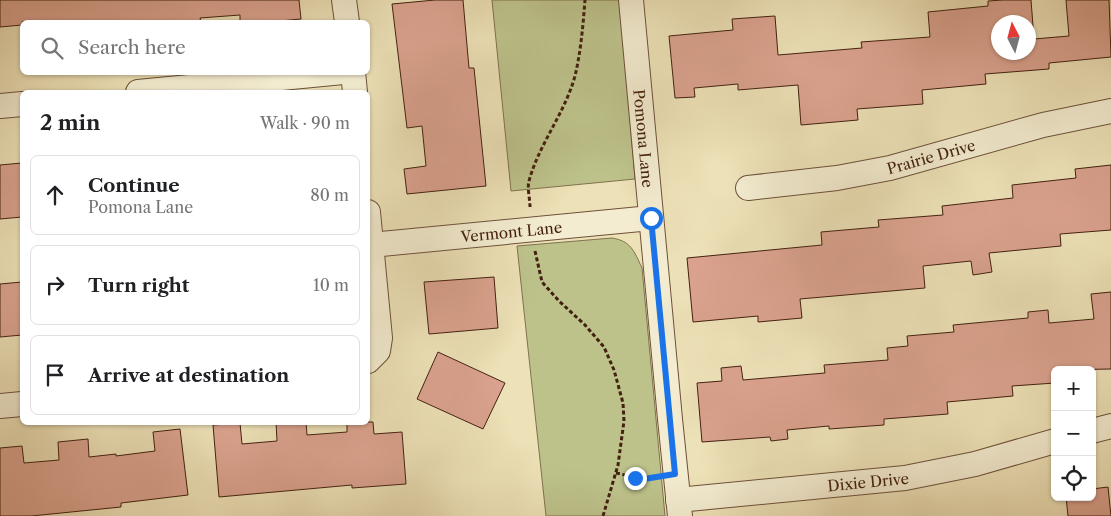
<!DOCTYPE html>
<meta charset="utf-8">
<style>
:root{--surface:#fff;--page:#f2f2f2;--text:#202124;--muted:#757577;--line:#e0e0e0}
body{margin:0;font-family:"Libre Caslon Text",serif;background:var(--page);color:var(--text)}
.controls{position:absolute;right:15px;bottom:15px;display:grid;overflow:hidden;border-radius:8px;box-shadow:0 1px 4px #0004}
.controls button{width:45px;height:45px;display:grid;place-items:center;padding:0;border:0;border-bottom:1px solid var(--line);background:var(--surface);color:var(--text);font:25px sans-serif}
.compass{position:absolute;left:991px;top:15px;width:45px;height:45px;border-radius:50%;background:var(--surface);box-shadow:0 1px 4px #0004;rotate:354deg}
.stop{position:absolute;width:15px;height:15px;margin:-11px;border:4px solid #1a73e8;border-radius:50%;background:#fff}
.stop.end{background:#1a73e8;border-color:#fff;box-shadow:0 1px 5px #0008}
.list{margin:0;padding:0;list-style:none}
h2{display:flex;justify-content:space-between;align-items:center;height:65px;margin:0;padding:0 20px;font-size:21px}
h2 small{font-size:16px;font-weight:400;color:var(--muted)}
.list li{display:grid;grid-template-columns:32px 1fr auto;gap:15px;align-items:center;box-sizing:border-box;height:80px;margin:0 10px 10px;padding:0 10px;border:1px solid var(--line);border-radius:8px}
.list b{display:block;font-size:19px;white-space:nowrap}
.list p{margin:0;font-size:16px;white-space:nowrap;color:var(--muted)}
.list em{font-size:16px;font-style:normal;color:var(--muted)}
.icon{flex:none;width:28px;height:28px;fill:none;stroke:currentColor;stroke-width:2;stroke-linecap:round;stroke-linejoin:round}
.map{position:relative;flex:none;width:1111px;height:516px;overflow:hidden}
.search{position:absolute;background:var(--surface);box-shadow:0 1px 4px #0004;left:20px;top:20px;width:350px;height:55px;display:flex;align-items:center;gap:12px;box-sizing:border-box;padding:0 18px;border-radius:8px;color:var(--muted);font-size:19px}
.panel{position:absolute;background:var(--surface);box-shadow:0 1px 4px #0004;left:20px;top:90px;width:350px;height:335px;border-radius:8px}
.map>svg:first-child{display:block}
</style>
<div class="map">
<svg width="1111" height="516" viewBox="0 0 1111 516">
<rect width="100%" height="100%" fill="#ede1b7"/>
<filter id="stains"><feTurbulence type="fractalNoise" baseFrequency=".004" numOctaves="4"/><feColorMatrix values="0 0 0 0 .2 0 0 0 0 .09 0 0 0 0 .02 0 0 0 .5 -.17"/></filter>
<radialGradient id="worn" r=".72"><stop offset=".6" stop-color="#630" stop-opacity="0"/><stop offset="1" stop-color="#630" stop-opacity=".3"/></radialGradient>
<g fill="#bdc28b" stroke="#80724e">
<polygon points="492,0 620,0 635,179 511,191"/>
<path d="M612 238C631 241 634 251 642 268L665 516H546L517 246Z"/>
</g>
<g fill="#daa28e" stroke="#432110" fill-rule="evenodd">
<polygon points="0,0 299,0 301,19 269,22 240,22 240,15 200,18 201,22 22,22 22,25 0,27"/>
<polygon points="435,0 463,0 469,68 474,68 486,186 407,194 404,169 426,166 422,126 407,128 392,4"/>
<path d="M1003 0H1031L1034 39 1069 36 1066 0H1109L1111 57 1049 63V69L985 74 986 84 922 90 923 104 857 109 858 120 801 125 798 85 738 90V84L694 88 695 97 675 98 669 36 733 30 732 19 775 16 778 55 862 48 861 42 930 37 928 12 988 6V1ZM998 22H1028V52H998Z"/>
<polygon points="22,163 22,217 0,219 0,165"/>
<polygon points="1111,165 1111,230 1060,234 1061,246 989,253 992,272 973,275 971,261 923,266 925,288 800,299 802,318 758,322 758,316 693,322 687,258 822,245 821,232 879,227 878,220 943,215 942,206 1013,198 1012,185 1076,178 1075,169"/>
<polygon points="494,277 498,328 429,334 424,282"/>
<polygon points="22,282 22,335 0,337 0,284"/>
<polygon points="1111,292 1111,369 1055,370 1055,383 1012,386 1013,396 947,402 948,414 884,419 884,425 829,429 829,426 787,430 788,439 771,441 770,437 702,442 697,383 722,381 721,368 741,366 743,380 825,373 824,365 888,360 887,348 908,346 907,336 954,332 953,325 1028,318 1028,312 1048,310 1049,323 1094,319 1091,294"/>
<polygon points="438,352 505,383 483,429 417,399"/>
<polygon points="276,422 306,422 307,435 347,432 347,422 373,422 374,434 402,432 406,484 352,488 352,485 219,497 213,425 240,423 242,444 277,441"/>
<polygon points="180,429 188,495 121,503 121,507 31,516 0,516 0,448 22,446 24,463 59,460 58,442 88,439 89,457 116,454 116,456 155,451 153,432"/>
<polygon points="1108,487 1111,516 1068,516 1066,497 1092,497 1092,489"/>
</g>
<g fill="none" stroke-linecap="round" stroke-linejoin="round">
<g stroke="#6e513a" stroke-width="26">
<g id="minor">
<polyline points="344,0 347,22"/>
<path id="s1" d="M631 0 670 419 680 516"/>
<polyline points="353,72 355,92"/>
<polyline points="138,92 343,72"/>
<polyline points="0,106 22,104"/>
<path id="s2" d="M748 188 837 178 890 168 1043 125 1111 111"/>
<polyline points="368,212 380,338 378,351 368,361"/>
<path id="s3" d="M371 245 651 218"/>
<polyline points="0,406 22,404"/>
<polyline points="1092,431 1111,426"/>
<path id="s4" d="M678 500 905 478 975 464 1055 441"/>
</g>
</g>
<g stroke="#432110" stroke-width="3" stroke-dasharray="4 2.5" stroke-linecap="butt">
<path d="M530 207C530 199 527 188 529 181 539 144 565 113 575 76 581 51 583 25 585 0"/>
<polyline points="535,251 542,282 559,301 585,325 604,347 614,370 623,403 624,421 618,465 603,516"/>
<polyline points="616,473 644,479 655,477"/>
</g>
<use href="#minor" stroke="#f3ecd0" stroke-width="24"/>
</g>
<g fill="none" stroke-linecap="round" stroke-linejoin="round">
<polyline stroke="#1a73e8" stroke-width="6" points="635,478 644,479 675,474 651,218"/>
</g>
<g text-anchor="middle" dominant-baseline="central" stroke-width="4" stroke-linejoin="round" paint-order="stroke">
<g font-size="15" fill="#432110" stroke="#f3ecd0">
<text stroke="none"><textPath href="#s1" startOffset="139">Pomona Lane</textPath></text>
<text stroke="none"><textPath href="#s2" startOffset="186">Prairie Drive</textPath></text>
<text stroke="none"><textPath href="#s3" startOffset="141">Vermont Lane</textPath></text>
<text stroke="none"><textPath href="#s4" startOffset="191">Dixie Drive</textPath></text>
</g>
</g>
<rect width="100%" height="100%" filter="url(#stains)"/>
<rect width="100%" height="100%" fill="url(#worn)"/>
</svg>
<div class="controls">
<button>+</button>
<button>−</button>
<button><svg class="icon" aria-label="locate" viewBox="0 0 24 24"><circle cx="12" cy="12" r="6"/><path d="M12 2v4M12 18v4M2 12h4M18 12h4"/></svg></button>
</div>
<svg class="compass" viewBox="-18 -18 36 36"><path d="M0-13l5 13h-10z" fill="#e53935"/><path d="M0 13l5-13h-10z" fill="#757577"/></svg>
<div class="stop" style="left:651px;top:218px"></div>
<div class="stop end" style="left:635px;top:478px"></div>
<div class="search"><svg class="icon" aria-label="search" viewBox="0 0 24 24"><circle cx="10" cy="10" r="6"/><path d="M15 15l6 6"/></svg>Search here</div>
<section class="panel">
<h2>2 min<small>Walk · 90 m</small></h2>
<ul class="list">
<li><svg class="icon" aria-label="ahead" viewBox="0 0 24 24"><path d="M12 20V5M6 11l6-6 6 6"/></svg><div><b>Continue</b><p>Pomona Lane</p></div><em>80 m</em></li>
<li><svg class="icon" aria-label="right" viewBox="0 0 24 24"><path d="M7 20v-9h11M14 6l5 5-5 5"/></svg><div><b>Turn right</b></div><em>10 m</em></li>
<li><svg class="icon" aria-label="arrive" viewBox="0 0 24 24"><path d="M6 21V4h12l-3 4 3 4H6"/></svg><div><b>Arrive at destination</b></div></li>
</ul>
</section>
</div>
